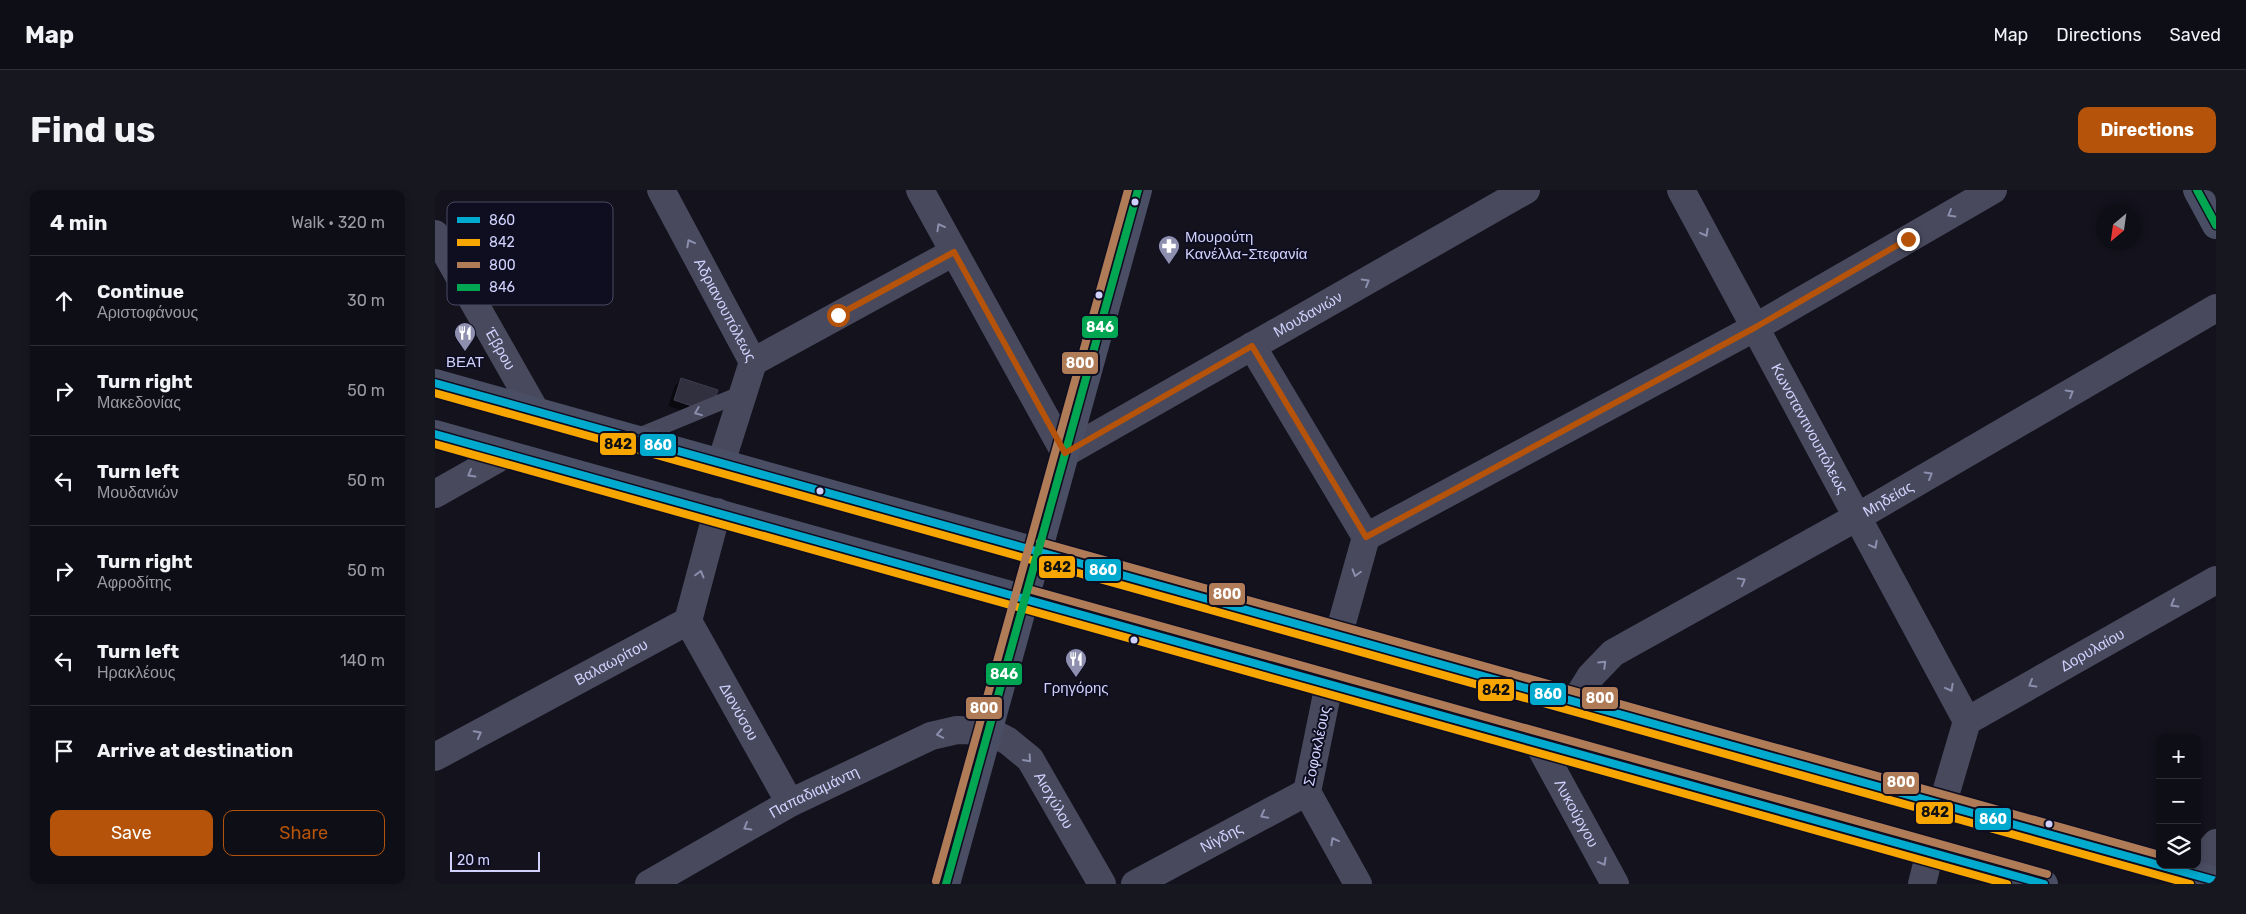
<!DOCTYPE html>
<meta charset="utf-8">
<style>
:root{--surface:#0e0e16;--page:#17171f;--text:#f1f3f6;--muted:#9b9ca1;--line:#2e2e35;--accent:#b45309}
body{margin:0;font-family:Rubik,sans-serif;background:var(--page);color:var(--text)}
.controls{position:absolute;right:15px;bottom:15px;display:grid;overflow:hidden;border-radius:10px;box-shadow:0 2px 8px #0003}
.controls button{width:45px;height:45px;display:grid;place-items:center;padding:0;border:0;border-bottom:1px solid var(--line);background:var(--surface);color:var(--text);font:25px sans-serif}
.compass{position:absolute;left:1661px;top:15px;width:45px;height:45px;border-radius:50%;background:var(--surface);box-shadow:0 2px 8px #0003;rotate:209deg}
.scale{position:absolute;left:15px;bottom:12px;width:90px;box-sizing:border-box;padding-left:5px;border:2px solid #d0d2fd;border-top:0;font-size:14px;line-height:18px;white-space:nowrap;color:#d0d2fd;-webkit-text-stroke:4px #0f0e21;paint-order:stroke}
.stop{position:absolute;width:15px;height:15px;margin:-11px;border:4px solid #b45309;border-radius:50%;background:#fff}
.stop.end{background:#b45309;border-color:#fff;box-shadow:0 1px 5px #0008}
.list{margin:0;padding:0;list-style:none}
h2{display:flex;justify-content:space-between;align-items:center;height:65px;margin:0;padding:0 20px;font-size:21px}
h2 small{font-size:16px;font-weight:400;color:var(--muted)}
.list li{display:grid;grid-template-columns:32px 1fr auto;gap:15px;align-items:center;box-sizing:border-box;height:90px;padding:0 20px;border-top:1px solid var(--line)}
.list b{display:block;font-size:19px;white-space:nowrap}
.list p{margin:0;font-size:16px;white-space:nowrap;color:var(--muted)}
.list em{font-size:16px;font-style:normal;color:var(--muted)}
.actions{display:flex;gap:10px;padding:15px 20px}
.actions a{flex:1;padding:11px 0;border:1px solid var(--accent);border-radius:10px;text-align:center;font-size:18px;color:var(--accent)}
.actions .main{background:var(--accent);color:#fff}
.icon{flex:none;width:28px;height:28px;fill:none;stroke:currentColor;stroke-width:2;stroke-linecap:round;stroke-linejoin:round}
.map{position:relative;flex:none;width:1781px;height:694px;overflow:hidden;border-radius:10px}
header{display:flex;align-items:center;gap:30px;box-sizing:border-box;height:70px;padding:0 25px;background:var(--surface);border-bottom:1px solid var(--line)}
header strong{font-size:24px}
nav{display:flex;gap:28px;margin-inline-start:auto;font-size:18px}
.intro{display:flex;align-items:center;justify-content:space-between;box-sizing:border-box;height:120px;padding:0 30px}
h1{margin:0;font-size:35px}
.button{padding:12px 22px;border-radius:10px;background:var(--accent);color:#fff;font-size:18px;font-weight:700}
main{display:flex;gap:30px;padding:0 30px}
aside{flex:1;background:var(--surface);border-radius:10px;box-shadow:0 2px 8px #0003}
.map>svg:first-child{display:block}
</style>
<header>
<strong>Map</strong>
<nav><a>Map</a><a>Directions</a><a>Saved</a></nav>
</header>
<div class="intro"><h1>Find us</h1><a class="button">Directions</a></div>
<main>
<aside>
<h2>4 min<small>Walk · 320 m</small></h2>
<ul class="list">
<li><svg class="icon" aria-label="ahead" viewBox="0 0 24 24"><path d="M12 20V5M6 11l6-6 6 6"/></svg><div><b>Continue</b><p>Αριστοφάνους</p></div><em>30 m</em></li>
<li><svg class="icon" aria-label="right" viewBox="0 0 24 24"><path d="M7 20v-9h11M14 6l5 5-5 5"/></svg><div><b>Turn right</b><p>Μακεδονίας</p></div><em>50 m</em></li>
<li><svg class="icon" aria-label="left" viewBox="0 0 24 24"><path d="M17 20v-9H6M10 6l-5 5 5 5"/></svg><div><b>Turn left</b><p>Μουδανιών</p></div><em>50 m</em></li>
<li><svg class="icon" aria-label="right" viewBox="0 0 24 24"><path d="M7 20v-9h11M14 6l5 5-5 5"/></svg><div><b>Turn right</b><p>Αφροδίτης</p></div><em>50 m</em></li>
<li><svg class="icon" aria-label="left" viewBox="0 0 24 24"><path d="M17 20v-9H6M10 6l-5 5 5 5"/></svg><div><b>Turn left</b><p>Ηρακλέους</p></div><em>140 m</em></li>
<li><svg class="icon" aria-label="arrive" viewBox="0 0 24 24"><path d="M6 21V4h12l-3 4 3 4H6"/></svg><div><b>Arrive at destination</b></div></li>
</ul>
<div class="actions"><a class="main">Save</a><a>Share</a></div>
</aside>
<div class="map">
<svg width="1781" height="694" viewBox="0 0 1781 694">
<rect width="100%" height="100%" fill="#13121d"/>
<polygon fill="#0007" points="247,189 268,228 233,216 240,196"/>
<polygon fill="#31303f" stroke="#3e3d50" points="246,188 283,200 275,222 239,210"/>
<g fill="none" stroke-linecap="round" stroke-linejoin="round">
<polyline stroke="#48495d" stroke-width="16" points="199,248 308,203"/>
<g stroke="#48495d" stroke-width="28">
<path id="s1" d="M226 0 318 172 286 273"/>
<path id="s2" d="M485 0 630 263 1091 0"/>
<path id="s3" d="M1246 0 1532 531 1507 616"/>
<path id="s4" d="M0 44 101 222"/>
<polyline points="817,156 931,347"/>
<polyline points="318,172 519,62"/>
<polyline points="0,304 71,264"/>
<path id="s5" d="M253 431 355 613"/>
<polyline points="903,447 931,347 1321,137 1558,0"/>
<polyline points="894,494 872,602 923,694"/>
<path id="s6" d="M1139 513 1155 487 1178 463 1424 326 1781 118"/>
<path id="s7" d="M1532 531 1781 390"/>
<path id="s8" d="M1103 553 1180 694"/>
<path id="s9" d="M0 567 253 431 282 322"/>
<polyline points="1766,688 1775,660 1781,653"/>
<path id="s10" d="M214 694 355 613 496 546 522 540 554 541 573 551 595 569 667 694"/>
<path id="s11" d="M700 694 872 602"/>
<polyline points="1487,694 1495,662"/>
</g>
<g stroke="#4a4e64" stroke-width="28">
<polyline points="1762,0 1781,35"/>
<polyline points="0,193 1781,691"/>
<polyline points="0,244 1609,694"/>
<polyline points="511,694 703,0"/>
</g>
<g stroke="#0f0e21" stroke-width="11">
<g id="bus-1">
<polyline points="0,193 1781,691"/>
<polyline points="0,244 1609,694"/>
</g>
</g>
<g stroke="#0f0e21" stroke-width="11">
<g id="bus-2">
<polyline points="0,203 1755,694"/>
<polyline points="0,254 1572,694"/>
</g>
</g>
<g stroke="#0f0e21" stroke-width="11">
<g id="bus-3">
<polyline points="605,352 1725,665"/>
<polyline points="593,399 1612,684"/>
<polyline points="501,691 693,0"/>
</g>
</g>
<g stroke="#0f0e21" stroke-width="11">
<g id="bus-4">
<polyline points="1762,0 1781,35"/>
<polyline points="511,694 703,0"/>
</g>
</g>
<use href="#bus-1" stroke="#00a9ce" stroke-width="8"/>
<use href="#bus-2" stroke="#f7a600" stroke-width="8"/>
<use href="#bus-3" stroke="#b07c57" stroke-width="8"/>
<use href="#bus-4" stroke="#00a651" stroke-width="8"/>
</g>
<defs><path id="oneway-chevron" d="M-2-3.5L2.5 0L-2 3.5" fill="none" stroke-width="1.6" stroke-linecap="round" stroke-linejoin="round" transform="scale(1.25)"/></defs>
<g stroke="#8c8ead">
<use href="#oneway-chevron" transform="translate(1516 24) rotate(150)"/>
<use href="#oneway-chevron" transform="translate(505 37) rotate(-119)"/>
<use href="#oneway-chevron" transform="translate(1270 43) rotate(61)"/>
<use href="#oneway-chevron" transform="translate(255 53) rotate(-118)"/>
<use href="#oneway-chevron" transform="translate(931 92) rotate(-30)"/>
<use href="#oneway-chevron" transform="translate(1635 203) rotate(-30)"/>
<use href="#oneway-chevron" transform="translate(263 222) rotate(158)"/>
<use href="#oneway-chevron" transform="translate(36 284) rotate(150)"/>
<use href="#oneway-chevron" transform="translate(1494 285) rotate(-30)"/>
<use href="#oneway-chevron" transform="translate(1439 355) rotate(62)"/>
<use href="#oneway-chevron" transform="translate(921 383) rotate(106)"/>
<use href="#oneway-chevron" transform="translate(265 384) rotate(-75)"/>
<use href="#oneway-chevron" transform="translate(1307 391) rotate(-29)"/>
<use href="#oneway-chevron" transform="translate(1739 414) rotate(150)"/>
<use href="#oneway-chevron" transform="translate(1168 474) rotate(-44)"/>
<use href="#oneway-chevron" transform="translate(1597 494) rotate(150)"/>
<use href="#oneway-chevron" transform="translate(1515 498) rotate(62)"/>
<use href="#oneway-chevron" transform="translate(43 544) rotate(-28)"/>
<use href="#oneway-chevron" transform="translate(505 544) rotate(169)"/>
<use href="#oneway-chevron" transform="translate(593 569) rotate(48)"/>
<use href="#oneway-chevron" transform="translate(829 625) rotate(152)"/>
<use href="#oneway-chevron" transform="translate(312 637) rotate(150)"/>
<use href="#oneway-chevron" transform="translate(899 651) rotate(-119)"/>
<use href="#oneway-chevron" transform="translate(1168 672) rotate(61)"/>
</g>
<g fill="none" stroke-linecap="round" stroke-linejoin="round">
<polyline stroke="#b45309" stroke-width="6" points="403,125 519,62 630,263 817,156 931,347 1321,137 1473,49"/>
</g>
<defs>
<g id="pharmacy-pin" transform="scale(1.125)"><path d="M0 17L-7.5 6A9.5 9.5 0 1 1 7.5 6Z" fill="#8e8faf" stroke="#0f0e21"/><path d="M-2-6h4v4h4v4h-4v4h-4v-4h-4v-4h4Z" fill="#fff"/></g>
<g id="restaurant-pin" transform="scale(1.125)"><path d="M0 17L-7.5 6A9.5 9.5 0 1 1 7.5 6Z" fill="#8e8faf" stroke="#0f0e21"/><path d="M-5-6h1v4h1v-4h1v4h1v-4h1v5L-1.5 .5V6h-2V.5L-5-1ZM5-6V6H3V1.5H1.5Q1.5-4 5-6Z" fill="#fff"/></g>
</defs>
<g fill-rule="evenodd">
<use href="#pharmacy-pin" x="734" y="56"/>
<use href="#restaurant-pin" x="30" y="143"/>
<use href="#restaurant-pin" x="641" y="469"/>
</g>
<g fill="#d0d2fd" stroke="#0f0e21" stroke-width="2">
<circle cx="700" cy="12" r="4.5"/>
<circle cx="664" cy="105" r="4.5"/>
<circle cx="385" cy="301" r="4.5"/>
<circle cx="699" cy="450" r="4.5"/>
<circle cx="1614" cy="634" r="4.5"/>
</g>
<g text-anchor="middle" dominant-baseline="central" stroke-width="4" stroke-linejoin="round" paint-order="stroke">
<g font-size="15" fill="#d0d2fd" stroke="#0f0e21">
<text x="750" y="47" text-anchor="start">Μουρούτη<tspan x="750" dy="17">Κανέλλα-Στεφανία</tspan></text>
<text x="30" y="172">ΒΕΑΤ</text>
<text x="641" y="498">Γρηγόρης</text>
</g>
<g font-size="15" fill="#d0d2fd" stroke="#0f0e21">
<text stroke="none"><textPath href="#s1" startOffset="136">Αδριανουπόλεως</textPath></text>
<text stroke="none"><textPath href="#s2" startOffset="580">Μουδανιών</textPath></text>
<text stroke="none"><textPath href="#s4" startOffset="132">Έβρου</textPath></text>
<text stroke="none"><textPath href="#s3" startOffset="271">Κωνσταντινουπόλεως</textPath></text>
<text stroke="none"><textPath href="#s6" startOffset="379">Μηδείας</textPath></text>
<text stroke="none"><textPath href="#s7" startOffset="144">Δορυλαίου</textPath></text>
<text stroke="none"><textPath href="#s9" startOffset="200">Βαλαωρίτου</textPath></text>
<text stroke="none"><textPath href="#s5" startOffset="104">Διονύσου</textPath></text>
<text transform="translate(882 556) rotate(-78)">Σοφοκλέους</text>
<text stroke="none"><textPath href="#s10" startOffset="189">Παπαδιαμάντη</textPath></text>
<text stroke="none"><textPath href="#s10" startOffset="475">Αισχύλου</textPath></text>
<text stroke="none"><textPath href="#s8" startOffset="80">Λυκούργου</textPath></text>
<text stroke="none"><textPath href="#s11" startOffset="98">Νίγδης</textPath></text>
</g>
</g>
<rect x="12" y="12" width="166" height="103" rx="8" fill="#0f0e21" stroke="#494963" stroke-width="1"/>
<rect x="22" y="27" width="23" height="6" fill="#00a9ce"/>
<rect x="22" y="49" width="23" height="7" fill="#f7a600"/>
<rect x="22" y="72" width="23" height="6" fill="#b07c57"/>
<rect x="22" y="94" width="23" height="7" fill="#00a651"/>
<g font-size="14" fill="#d0d2fd">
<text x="54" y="35">860</text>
<text x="54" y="57">842</text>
<text x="54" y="80">800</text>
<text x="54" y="102">846</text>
</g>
<g stroke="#0f0e21" stroke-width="2">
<rect x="646" y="125" width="38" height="24" rx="5" fill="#00a651"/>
<rect x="626" y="161" width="38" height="24" rx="5" fill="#b07c57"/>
<rect x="164" y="242" width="38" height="24" rx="5" fill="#f7a600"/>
<rect x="204" y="243" width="38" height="24" rx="5" fill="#00a9ce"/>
<rect x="603" y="365" width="38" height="24" rx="5" fill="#f7a600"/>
<rect x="649" y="368" width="38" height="24" rx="5" fill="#00a9ce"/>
<rect x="773" y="392" width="38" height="24" rx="5" fill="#b07c57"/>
<rect x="550" y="472" width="38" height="24" rx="5" fill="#00a651"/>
<rect x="1042" y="488" width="38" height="24" rx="5" fill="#f7a600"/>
<rect x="1094" y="492" width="38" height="24" rx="5" fill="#00a9ce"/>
<rect x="1146" y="496" width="38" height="24" rx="5" fill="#b07c57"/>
<rect x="530" y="506" width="38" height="24" rx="5" fill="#b07c57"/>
<rect x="1447" y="581" width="38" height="24" rx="5" fill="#b07c57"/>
<rect x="1480" y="611" width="39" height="24" rx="5" fill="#f7a600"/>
<rect x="1539" y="617" width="38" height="24" rx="5" fill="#00a9ce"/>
</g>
<g font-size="14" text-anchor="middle" font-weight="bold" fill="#fff">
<text x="665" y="142">846</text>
<text x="645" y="178">800</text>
<text x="223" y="260">860</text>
<text x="668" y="385">860</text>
<text x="792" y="409">800</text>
<text x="569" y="489">846</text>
<text x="1113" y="509">860</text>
<text x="1165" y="513">800</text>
<text x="549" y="523">800</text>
<text x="1466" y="597">800</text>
<text x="1558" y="634">860</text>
</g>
<g font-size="14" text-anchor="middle" font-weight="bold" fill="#111">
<text x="183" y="259">842</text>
<text x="622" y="382">842</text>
<text x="1061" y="505">842</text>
<text x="1500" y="627">842</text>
</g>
</svg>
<div class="controls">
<button>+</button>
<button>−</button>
<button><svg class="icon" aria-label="layers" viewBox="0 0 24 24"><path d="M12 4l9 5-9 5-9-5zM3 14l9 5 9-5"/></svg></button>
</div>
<svg class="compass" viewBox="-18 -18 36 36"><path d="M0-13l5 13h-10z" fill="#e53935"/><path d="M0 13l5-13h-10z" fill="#9b9ca1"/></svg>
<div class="scale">20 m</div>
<div class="stop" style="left:403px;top:125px"></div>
<div class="stop end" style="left:1473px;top:49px"></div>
</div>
</main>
